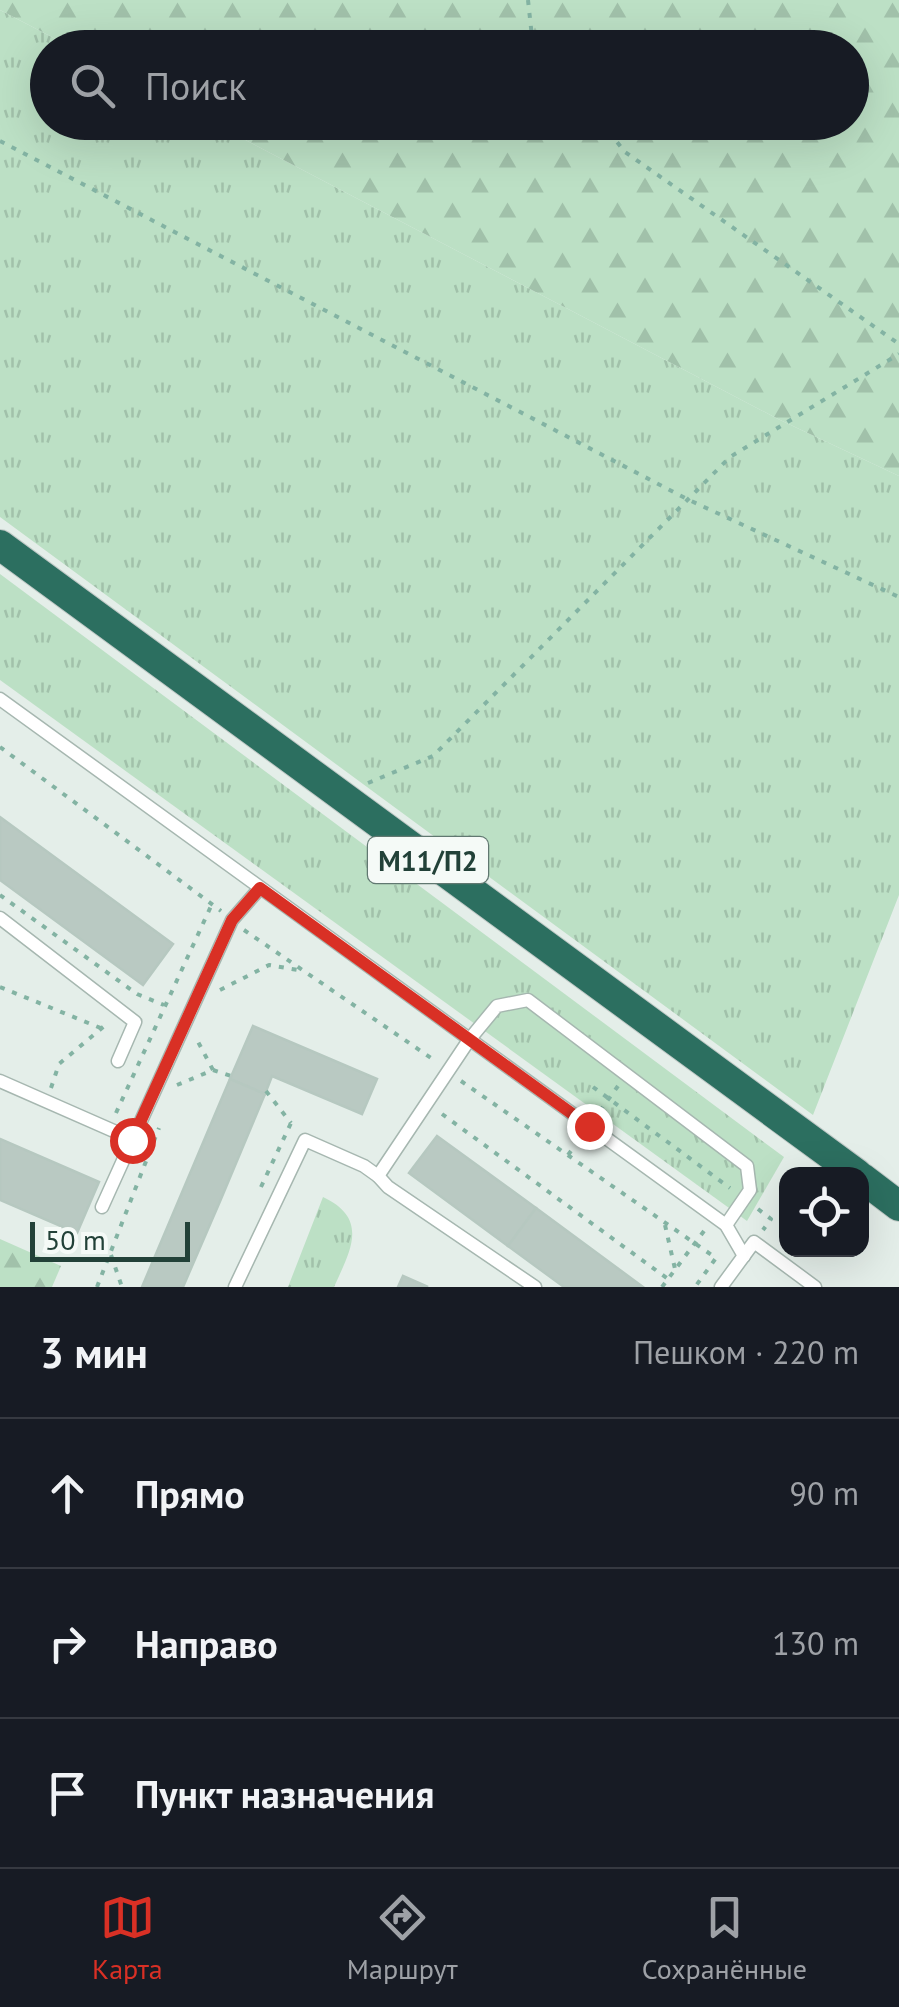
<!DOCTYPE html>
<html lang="ru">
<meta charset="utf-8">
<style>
:root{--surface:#171b24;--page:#20242c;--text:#f1f3f6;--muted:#9ea1a6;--line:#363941;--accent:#d93025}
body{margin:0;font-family:"PT Sans",sans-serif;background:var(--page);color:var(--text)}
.controls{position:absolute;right:30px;bottom:30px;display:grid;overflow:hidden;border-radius:20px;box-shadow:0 10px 40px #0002}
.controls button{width:90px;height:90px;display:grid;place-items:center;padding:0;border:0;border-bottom:2px solid var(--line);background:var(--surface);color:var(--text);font:50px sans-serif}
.scale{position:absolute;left:30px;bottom:25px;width:160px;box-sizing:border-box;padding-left:10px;border:5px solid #224138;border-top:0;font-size:28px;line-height:35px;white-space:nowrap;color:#224138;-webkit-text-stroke:8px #f5faf7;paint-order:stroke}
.stop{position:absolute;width:30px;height:30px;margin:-22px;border:8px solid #d93025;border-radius:50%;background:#fff}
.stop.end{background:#d93025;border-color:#fff;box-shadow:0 2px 10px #0008}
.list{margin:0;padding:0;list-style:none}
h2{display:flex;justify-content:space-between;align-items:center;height:130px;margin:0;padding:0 40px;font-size:42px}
h2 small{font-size:32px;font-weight:400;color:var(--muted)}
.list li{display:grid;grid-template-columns:65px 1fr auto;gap:30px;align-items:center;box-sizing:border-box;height:150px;padding:0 40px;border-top:2px solid var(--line)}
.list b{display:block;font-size:38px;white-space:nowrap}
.list em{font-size:32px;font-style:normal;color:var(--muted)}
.icon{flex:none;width:55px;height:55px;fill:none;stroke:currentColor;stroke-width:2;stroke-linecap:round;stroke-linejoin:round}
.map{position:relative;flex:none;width:899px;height:1287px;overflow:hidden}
.search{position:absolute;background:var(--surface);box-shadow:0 10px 40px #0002;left:30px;right:30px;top:30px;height:110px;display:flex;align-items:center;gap:25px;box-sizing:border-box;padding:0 35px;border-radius:55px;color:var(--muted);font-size:38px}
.sheet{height:580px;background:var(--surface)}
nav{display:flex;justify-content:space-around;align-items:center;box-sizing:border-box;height:140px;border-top:2px solid var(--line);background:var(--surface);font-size:28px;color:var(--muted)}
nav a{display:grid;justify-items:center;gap:5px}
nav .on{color:var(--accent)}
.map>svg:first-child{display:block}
</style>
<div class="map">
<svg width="899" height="1287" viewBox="0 0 899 1287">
<defs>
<pattern id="grass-tufts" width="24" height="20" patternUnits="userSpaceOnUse" patternTransform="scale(2.5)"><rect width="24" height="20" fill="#bce0c5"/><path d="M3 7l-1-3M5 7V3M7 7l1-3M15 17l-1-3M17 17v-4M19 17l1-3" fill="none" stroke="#a1c1aa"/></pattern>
<pattern id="forest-firs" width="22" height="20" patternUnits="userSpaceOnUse" patternTransform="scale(2.5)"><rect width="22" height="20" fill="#bce0c5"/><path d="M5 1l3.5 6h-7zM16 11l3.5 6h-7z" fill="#a1c1aa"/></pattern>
</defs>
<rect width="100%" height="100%" fill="#e4eee9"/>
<g fill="url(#grass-tufts)">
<polygon points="0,10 71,47 48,48 48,122 213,123 778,419 899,476 899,895 813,1115 0,517"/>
<polygon points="0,574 784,1157 747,1221 0,680"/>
<path d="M323 1197C370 1219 350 1251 334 1287H288Z"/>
</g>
<g fill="url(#forest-firs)">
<polygon points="0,0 899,0 899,476 778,419 213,123 852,122 852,48 71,47 0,10"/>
<polygon points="0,1239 61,1266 52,1287 0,1287"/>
</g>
<g fill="#b9c9c2" stroke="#b6c8c0" stroke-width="2.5">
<polygon points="0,817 173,944 143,985 0,880"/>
<polygon points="253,1026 377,1079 362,1114 272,1076 265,1094 230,1079"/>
<polygon points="230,1079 265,1094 221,1199 183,1287 142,1287"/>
<polygon points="437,1136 536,1208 508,1246 409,1173"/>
<polygon points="0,1139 99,1182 77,1233 0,1200"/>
<polygon points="536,1208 643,1287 564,1287 508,1246"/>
<polygon points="403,1276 428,1287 398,1287"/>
</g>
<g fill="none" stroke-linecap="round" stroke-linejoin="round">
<g stroke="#a6b7b0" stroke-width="15">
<g id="lane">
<polyline points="0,699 726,1225 744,1256"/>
<polyline points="0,918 135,1022 118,1061"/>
<polyline points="0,1081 132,1139"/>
<polyline points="378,1176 388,1187 535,1287"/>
<polyline points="102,1207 232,920 260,888"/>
<polyline points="235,1287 305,1140 364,1166 378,1176 469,1040 497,1006 528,1000 747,1166 750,1190 726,1225"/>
<polyline points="721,1287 754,1242 815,1287"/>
</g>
</g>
<g stroke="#c1cac7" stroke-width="32">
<g id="highway">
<polyline points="0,545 857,1174"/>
<polyline points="862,1178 899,1206"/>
</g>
</g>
<g stroke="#83b3a3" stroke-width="4" stroke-dasharray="5 8" stroke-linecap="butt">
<polyline points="528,0 532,37 540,48"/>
<polyline points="601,122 625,152 899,344"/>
<polyline points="0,141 689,500 899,597"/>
<polyline points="0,747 221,911"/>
<polyline points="368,783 433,756 730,457 899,354"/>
<polyline points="0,895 137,994 164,1005"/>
<polyline points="244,930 434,1060"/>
<polyline points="0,987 103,1029"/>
<polyline points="220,990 269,965 298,970"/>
<polyline points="213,1070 231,1076"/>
<polyline points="461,1081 716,1258 695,1287"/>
<polyline points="177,1085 213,1070 196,1038"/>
<polyline points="593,1087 730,1188"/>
<polyline points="51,1088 59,1064 109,1022"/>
<polyline points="266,1091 291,1123"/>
<polyline points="600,1111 618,1086"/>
<polyline points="116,1113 212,904"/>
<polyline points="442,1114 668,1279"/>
<polyline points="568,1155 580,1139"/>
<polyline points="261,1187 291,1123"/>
<polyline points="758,1209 771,1219 763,1230"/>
<polyline points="665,1225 675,1269"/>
<polyline points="111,1255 122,1287"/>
<polyline points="97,1287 159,1128"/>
<polyline points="662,1287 704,1231"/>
</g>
<use href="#lane" stroke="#fff" stroke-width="12"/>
<use href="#highway" stroke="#2c6f60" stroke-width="30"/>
</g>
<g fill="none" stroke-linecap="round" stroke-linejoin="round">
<polyline stroke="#d93025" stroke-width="12" points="132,1140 232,920 260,888 589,1126"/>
</g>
<g text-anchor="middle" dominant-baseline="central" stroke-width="8" stroke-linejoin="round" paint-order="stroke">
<rect fill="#f5faf7" stroke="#617871" stroke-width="2.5" x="368" y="837" width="120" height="46" rx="8"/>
<g font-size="28" font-weight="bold" fill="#224138">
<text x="428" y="860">М11/П2</text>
</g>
</g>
</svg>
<div class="controls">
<button><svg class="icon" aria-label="locate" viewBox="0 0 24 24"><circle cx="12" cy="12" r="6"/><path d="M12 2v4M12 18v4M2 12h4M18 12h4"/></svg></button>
</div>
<div class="scale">50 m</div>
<div class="stop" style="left:132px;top:1140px"></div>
<div class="stop end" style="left:589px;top:1126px"></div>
<div class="search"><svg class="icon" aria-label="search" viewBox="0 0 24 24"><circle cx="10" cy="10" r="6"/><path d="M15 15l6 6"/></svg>Поиск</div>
</div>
<section class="sheet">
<h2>3 мин<small>Пешком · 220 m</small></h2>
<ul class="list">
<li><svg class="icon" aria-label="ahead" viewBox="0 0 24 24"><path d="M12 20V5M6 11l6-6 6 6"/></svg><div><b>Прямо</b></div><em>90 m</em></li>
<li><svg class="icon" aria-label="right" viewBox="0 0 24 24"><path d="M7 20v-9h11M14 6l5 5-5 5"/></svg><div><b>Направо</b></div><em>130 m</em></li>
<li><svg class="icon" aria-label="arrive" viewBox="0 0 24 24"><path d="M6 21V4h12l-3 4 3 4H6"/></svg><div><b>Пункт назначения</b></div></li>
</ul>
</section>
<nav>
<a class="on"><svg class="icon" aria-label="map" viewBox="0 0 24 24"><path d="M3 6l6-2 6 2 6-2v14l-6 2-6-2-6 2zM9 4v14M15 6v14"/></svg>Карта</a>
<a><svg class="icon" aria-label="directions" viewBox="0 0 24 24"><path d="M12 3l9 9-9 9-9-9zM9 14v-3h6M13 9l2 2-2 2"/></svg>Маршрут</a>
<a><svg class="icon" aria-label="saved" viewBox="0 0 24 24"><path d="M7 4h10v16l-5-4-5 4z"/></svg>Сохранённые</a>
</nav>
